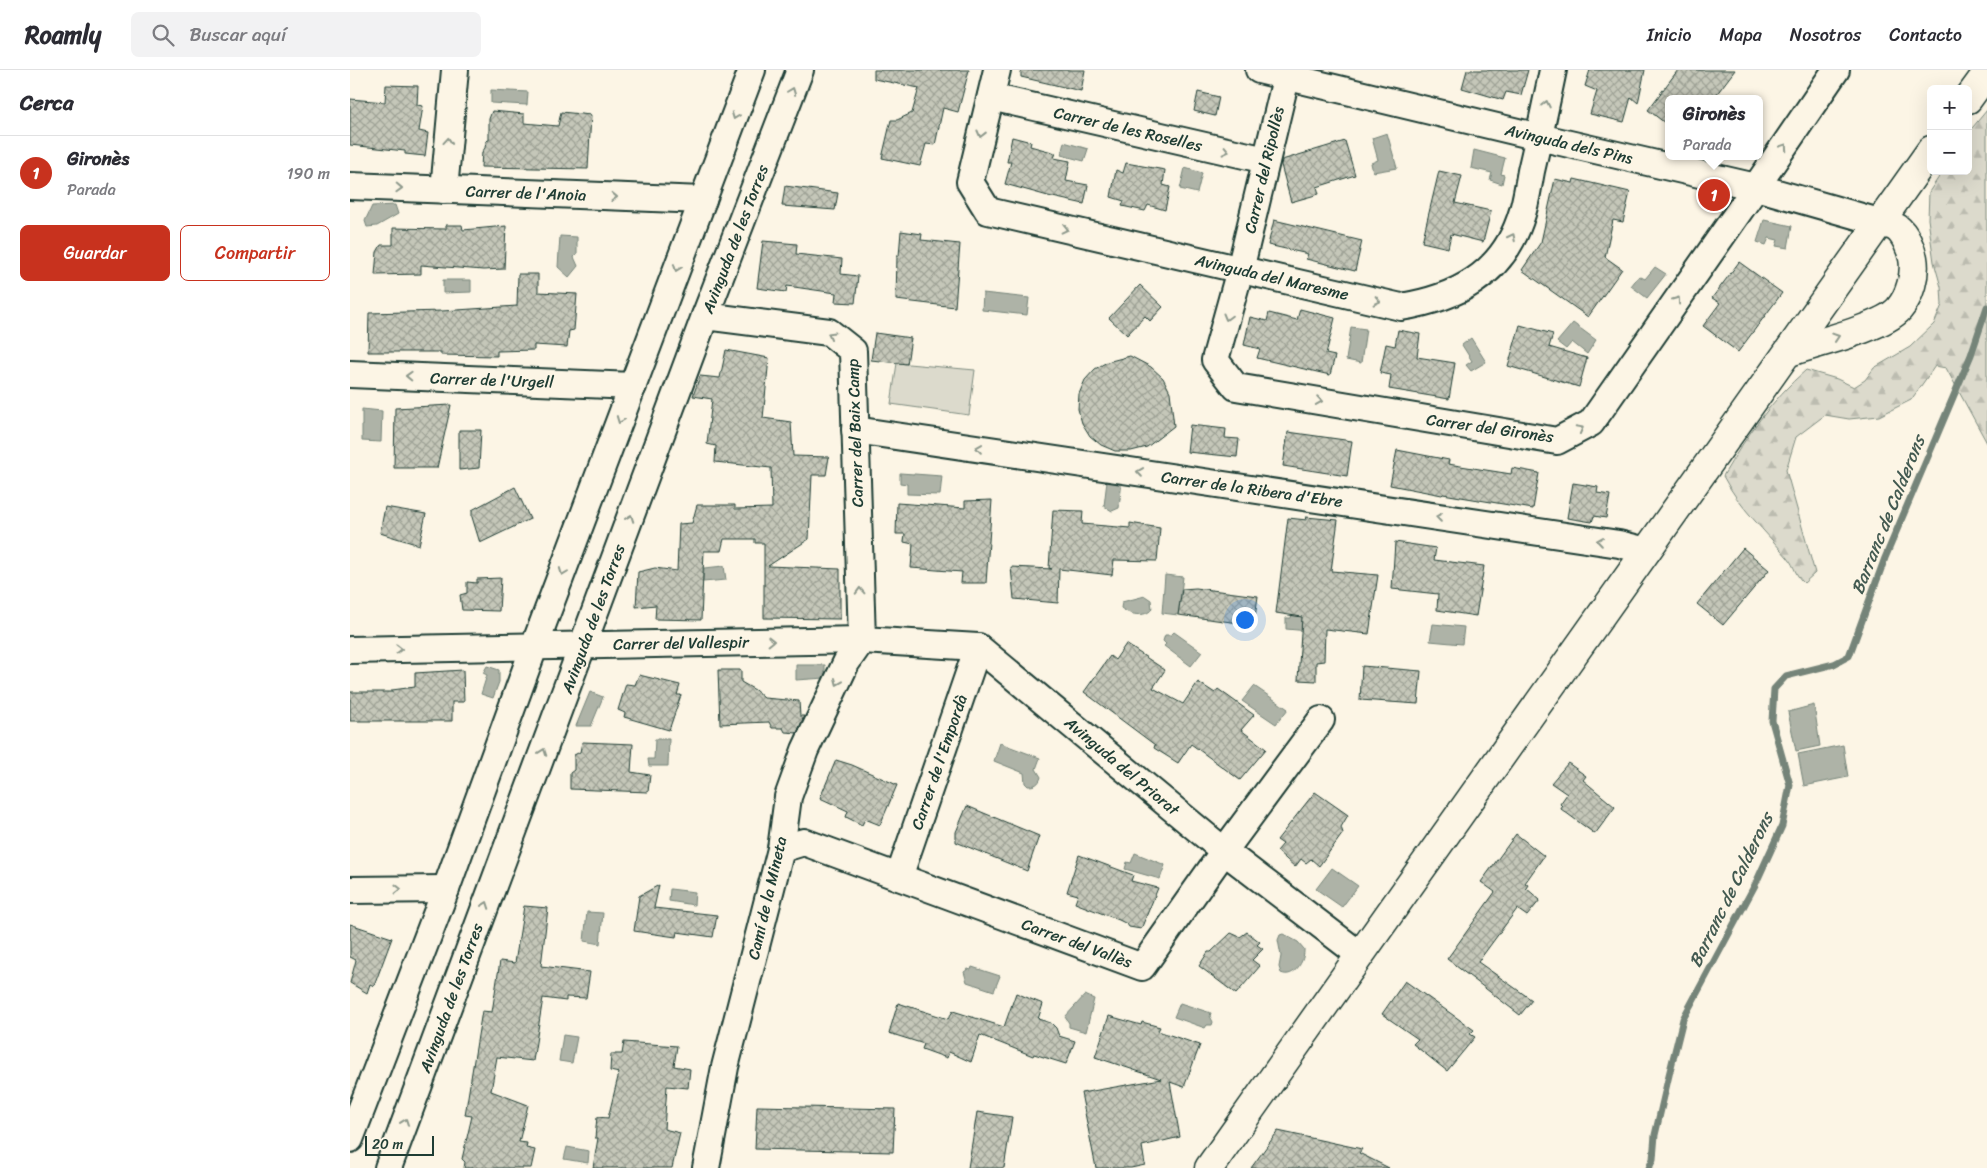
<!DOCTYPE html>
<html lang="es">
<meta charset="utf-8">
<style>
:root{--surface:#fff;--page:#f2f2f3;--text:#2b2b33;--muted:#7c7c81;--line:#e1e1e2;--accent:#c8321e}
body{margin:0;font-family:Sriracha,sans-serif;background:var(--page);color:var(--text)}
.controls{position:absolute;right:15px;top:15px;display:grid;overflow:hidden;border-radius:8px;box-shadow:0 5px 20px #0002}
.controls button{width:45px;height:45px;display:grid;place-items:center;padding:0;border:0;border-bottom:1px solid var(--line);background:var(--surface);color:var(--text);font:25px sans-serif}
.scale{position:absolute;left:15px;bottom:12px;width:69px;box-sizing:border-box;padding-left:5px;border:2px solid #1f3d34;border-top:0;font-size:14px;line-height:18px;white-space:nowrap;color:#1f3d34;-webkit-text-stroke:4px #fcf5e5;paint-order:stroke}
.you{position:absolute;left:894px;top:549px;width:18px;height:18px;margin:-12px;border:4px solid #fff;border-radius:50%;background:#1a73e8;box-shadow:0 0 0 8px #1a73e833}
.badge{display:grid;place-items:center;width:32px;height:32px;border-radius:50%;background:var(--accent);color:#fff;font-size:16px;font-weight:700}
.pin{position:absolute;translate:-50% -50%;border:2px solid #fff;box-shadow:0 1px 5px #0006}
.popup{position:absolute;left:1315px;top:25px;width:98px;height:65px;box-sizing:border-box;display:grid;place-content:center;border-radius:8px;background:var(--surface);filter:drop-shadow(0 1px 4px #0005);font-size:16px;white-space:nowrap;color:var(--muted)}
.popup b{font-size:19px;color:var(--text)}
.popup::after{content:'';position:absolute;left:50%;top:100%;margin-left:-10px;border:10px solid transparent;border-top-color:var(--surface)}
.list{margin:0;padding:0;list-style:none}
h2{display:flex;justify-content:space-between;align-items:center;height:65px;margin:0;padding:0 20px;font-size:21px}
h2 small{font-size:16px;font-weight:400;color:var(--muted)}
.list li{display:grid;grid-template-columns:32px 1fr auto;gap:15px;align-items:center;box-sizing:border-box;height:75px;padding:0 20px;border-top:1px solid var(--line)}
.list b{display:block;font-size:19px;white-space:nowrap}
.list p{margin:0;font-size:16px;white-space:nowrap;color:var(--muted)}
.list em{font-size:16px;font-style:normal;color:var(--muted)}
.actions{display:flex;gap:10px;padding:15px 20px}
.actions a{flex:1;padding:11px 0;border:1px solid var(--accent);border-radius:8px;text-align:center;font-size:18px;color:var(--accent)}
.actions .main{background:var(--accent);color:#fff}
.icon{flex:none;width:28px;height:28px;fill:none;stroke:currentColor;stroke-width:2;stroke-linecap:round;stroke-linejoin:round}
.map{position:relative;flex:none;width:1637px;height:1098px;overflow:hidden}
header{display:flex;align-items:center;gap:30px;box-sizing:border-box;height:70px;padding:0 25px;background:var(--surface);border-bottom:1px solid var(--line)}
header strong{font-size:24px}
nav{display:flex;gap:28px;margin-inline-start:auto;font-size:18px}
.search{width:350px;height:45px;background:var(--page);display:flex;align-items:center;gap:12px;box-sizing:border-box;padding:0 18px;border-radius:8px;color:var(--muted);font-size:19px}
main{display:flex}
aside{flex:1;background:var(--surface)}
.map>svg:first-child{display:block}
</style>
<header>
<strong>Roamly</strong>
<div class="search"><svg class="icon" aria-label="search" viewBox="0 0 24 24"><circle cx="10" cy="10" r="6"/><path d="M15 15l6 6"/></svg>Buscar aquí</div>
<nav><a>Inicio</a><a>Mapa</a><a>Nosotros</a><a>Contacto</a></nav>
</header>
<main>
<aside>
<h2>Cerca<small></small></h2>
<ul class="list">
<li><span class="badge">1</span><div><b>Gironès</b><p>Parada</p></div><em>190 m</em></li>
</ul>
<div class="actions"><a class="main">Guardar</a><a>Compartir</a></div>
</aside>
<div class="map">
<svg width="1637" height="1098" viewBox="0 0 1637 1098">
<defs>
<pattern id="forest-firs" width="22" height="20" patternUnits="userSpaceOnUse" patternTransform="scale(1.25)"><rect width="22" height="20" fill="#dcdacc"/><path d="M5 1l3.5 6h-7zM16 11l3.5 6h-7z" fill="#bcbcb0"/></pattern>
<pattern id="building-cross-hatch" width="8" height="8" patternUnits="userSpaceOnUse" patternTransform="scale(1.25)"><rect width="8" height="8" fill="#c5c7b9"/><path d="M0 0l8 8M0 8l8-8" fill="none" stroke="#9fa397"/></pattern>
</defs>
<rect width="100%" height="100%" fill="#fcf5e5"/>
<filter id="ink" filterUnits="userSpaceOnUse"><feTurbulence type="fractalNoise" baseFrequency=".02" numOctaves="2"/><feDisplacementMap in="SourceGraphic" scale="10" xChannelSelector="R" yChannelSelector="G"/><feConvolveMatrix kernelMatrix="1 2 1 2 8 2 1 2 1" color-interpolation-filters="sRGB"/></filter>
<g filter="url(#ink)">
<polygon fill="#dcdacc" stroke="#7e8c80" points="547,293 625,300 619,345 541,334"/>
<path fill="url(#forest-firs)" stroke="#7e8c80" d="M1637 40V373L1596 298 1585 296 1561 330 1529 346 1499 349 1475 345 1446 367 1436 400 1465 503 1454 513C1445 505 1445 497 1438 488 1415 461 1389 437 1373 406 1395 368 1422 329 1456 300L1487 309 1504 317 1515 310 1524 298 1560 277 1584 254 1592 235 1591 217 1584 192 1578 149 1579 122 1593 101H1618V63Z"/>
<g fill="#aeb3a7" stroke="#758479">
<polygon points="141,20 178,22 177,35 141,33"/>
<polygon points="1037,63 1047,98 1023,102 1021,93 1028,90 1022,68"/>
<polygon points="714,72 738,79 734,91 711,85"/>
<polygon points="1124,80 1155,88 1151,104 1154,105 1152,114 1140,110 1142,103 1121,98"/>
<polygon points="835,98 852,103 847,123 830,119"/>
<polygon points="45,135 48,144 27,156 17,157 15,151 22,136"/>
<polygon points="1414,150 1442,156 1438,178 1426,176 1428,170 1419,168 1416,175 1407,172"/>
<polygon points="210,166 227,167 227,184 224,187 228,196 219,207 208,197"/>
<polygon points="1305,197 1316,204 1297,228 1281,216 1289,206 1295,209"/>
<polygon points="93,210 121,210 121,222 93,223"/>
<polygon points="633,223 679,228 677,245 632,240"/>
<polygon points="1223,253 1246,270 1237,284 1222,272 1216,279 1207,272"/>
<polygon points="1001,257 1016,259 1011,293 996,290"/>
<polygon points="1121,268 1136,292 1121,301 1116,295 1122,291 1112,275"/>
<polygon points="12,339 32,341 31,372 12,371"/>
<polygon points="550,403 592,406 590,425 557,424 557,414 550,413"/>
<polygon points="757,411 772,411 769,438 762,441 754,436"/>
<polygon points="374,496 376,510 353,512 354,498"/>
<polygon points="815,505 833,507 828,545 812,543"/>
<path d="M795 526 801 530 802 539C795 548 779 545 771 538L772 532Z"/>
<polygon points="943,540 973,542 970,562 936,559 936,548 941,548"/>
<polygon points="1083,554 1114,557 1112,574 1080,571"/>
<polygon points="824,562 852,582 841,596 814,576 816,574 813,571 815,565 821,565"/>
<polygon points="446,595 475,595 475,608 446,610"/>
<polygon points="137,596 149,600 149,612 143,628 131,624 137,605 133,603"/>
<polygon points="904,616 938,639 926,654 892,631"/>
<polygon points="240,622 253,627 241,656 226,656"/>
<polygon points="1464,635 1470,676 1446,681 1438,642"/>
<polygon points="305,669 319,669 318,696 299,696 298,689 304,689"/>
<path d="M650 673 690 688 686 699 691 707C689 714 685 716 678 716L675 713 674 703 644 691Z"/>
<polygon points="1493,675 1498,707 1454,716 1448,684"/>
<polygon points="785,783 815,795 810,809 775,799 777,792 781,793"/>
<polygon points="982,798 1008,816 992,837 966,819"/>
<polygon points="320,819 345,822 344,835 319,831"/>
<polygon points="237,842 253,843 250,874 234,871"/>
<path d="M933 864 948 872 954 879C955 891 944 909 931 903L929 897 931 886 928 870 930 865Z"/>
<polygon points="622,897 650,906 644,921 617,912 614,902 618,899 621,900"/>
<polygon points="735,925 744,929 736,962 719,957 719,953 715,947"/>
<polygon points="830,933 861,943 860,946 863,952 862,955 857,955 855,958 824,947"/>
<polygon points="213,965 227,967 222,993 209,991"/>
<polygon points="217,1077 239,1081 238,1093 214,1089"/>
</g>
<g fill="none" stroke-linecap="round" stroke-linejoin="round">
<polyline stroke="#758479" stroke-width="7" points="1299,1098 1303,1089 1305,1065 1319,1005 1333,949 1405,815 1432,756 1440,715 1422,651 1424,619 1436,606 1484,594 1499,586 1535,488 1621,285 1637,237"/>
</g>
<g fill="url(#building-cross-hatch)" stroke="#1f3d34">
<polygon points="524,0 619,0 608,42 593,38 585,75 576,74 570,96 532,88 541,50 547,50 562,43 569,18 524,9"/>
<polygon points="671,0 735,0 731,21 671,7"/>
<polygon points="1117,0 1178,0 1171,25 1156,22 1153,30 1112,18"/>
<polygon points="1240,0 1295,0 1288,33 1281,27 1274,52 1240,44 1247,21 1235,16"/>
<polygon points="1328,0 1385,0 1363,29 1319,29 1319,56 1298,40"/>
<polygon points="36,15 68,16 67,35 73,36 69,61 78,63 75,86 55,84 55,81 0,75 0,29 35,32"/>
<polygon points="848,22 869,27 865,46 844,41"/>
<polygon points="142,41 174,44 174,53 208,56 211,42 241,45 238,99 131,97 132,82 135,78 136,71 139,70 139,49"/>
<polygon points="662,67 681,72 680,76 706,83 704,88 720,91 716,111 738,115 734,134 698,126 655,114 661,92 657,92"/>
<polygon points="995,71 1005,105 967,117 969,124 941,132 931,95 932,90"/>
<polygon points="776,93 815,100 813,115 820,117 815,140 798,135 795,141 772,136 774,131 761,127 766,100 773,103"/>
<polygon points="1089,101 1112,106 1105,133 1141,141 1133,172 1101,164 1098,178 1072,172"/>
<polygon points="1205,109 1223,113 1224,109 1280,122 1273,152 1263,150 1255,187 1272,199 1238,247 1172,200 1191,172"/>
<polygon points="435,116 488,123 485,140 432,136"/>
<polygon points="924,150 1012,171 1005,201 956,189 958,184 918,175"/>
<polygon points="96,155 112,155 113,160 156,156 154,199 133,200 71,195 71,204 25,205 27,182 31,175 43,175 43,158 96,159"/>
<polygon points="551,161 572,164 571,170 610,174 605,237 546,230 547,186 549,186"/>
<polygon points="413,171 447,174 446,184 492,189 491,204 508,206 505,233 485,232 486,223 437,216 436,222 407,218"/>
<polygon points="1389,192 1432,223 1388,282 1353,256 1370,233 1362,228"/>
<polygon points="168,204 188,204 188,222 227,224 224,260 219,261 217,277 184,275 184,280 147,281 147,286 91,285 91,282 18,282 19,243 92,241 167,236"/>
<polygon points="790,215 813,237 800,251 795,246 777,265 759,248"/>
<polygon points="950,239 985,248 976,284 985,286 980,305 907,288 910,279 894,275 900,247 917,251 919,243 947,250"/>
<polygon points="1170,255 1203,264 1199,277 1237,288 1229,317 1158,296"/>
<polygon points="1048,260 1070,264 1067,287 1105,293 1099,329 1039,319 1041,305 1030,303 1036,274 1045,276"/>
<polygon points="525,263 561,268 557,294 521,290"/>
<polygon points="376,280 419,288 413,348 441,352 443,386 479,387 476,405 462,405 459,469 418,496 490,499 490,549 414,548 414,473 405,473 405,469 374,469 371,481 354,481 351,550 305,549 306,535 286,537 288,502 305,498 327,501 329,454 342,453 347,435 385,435 385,439 422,438 421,398 365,392 366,376 357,374 362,329 343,326 350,306 370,308"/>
<polygon points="780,286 801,297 813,308 820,322 824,356 797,377 781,381 765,381 751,375 740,366 732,353 728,339 729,324 735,310 745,299 757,292"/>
<polygon points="101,335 87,398 44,398 45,338"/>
<polygon points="840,355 876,359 875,368 889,369 887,387 837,382"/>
<polygon points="109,360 131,360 129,398 109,400"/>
<polygon points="938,362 1002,371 997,406 933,396"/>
<polygon points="1047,380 1099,390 1098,394 1161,404 1162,398 1189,403 1183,439 1093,424 1092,425 1040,415"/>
<polygon points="1223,413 1248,417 1247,423 1260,425 1256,448 1244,446 1242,452 1217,448"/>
<polygon points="165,417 180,449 130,473 122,447 122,440"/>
<polygon points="642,430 636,513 611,513 612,502 561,498 563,474 554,472 555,464 546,464 547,433 615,438 615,431"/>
<polygon points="35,437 76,444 69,475 30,463"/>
<polygon points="703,440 733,441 732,454 780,458 780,453 810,458 807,491 764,490 762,505 709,499 708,533 664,529 661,497 702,499 699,498"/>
<polygon points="956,447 988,450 981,501 1028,505 1019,564 975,559 974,591 966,592 966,611 948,610 952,547 926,543 938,448 957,450"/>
<polygon points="1045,472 1086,478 1084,490 1134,496 1126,546 1087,540 1088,524 1042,519"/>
<polygon points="1393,478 1419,500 1373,555 1347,534"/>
<polygon points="151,508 149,541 112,540 110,525 117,523 117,512 127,513 127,509"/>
<polygon points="846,518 908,526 904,555 828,545 832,519"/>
<polygon points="776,574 815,600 803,618 833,634 848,612 865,623 868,619 904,645 891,660 916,679 890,710 841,674 828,693 804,678 805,675 734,622 760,586 765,590"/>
<polygon points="1012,596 1071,601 1068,634 1010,630"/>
<polygon points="113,600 114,632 102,632 102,651 0,651 0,622 42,622 42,620 65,617 65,603"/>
<polygon points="368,600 391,600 391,612 405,620 414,628 449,631 450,646 454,646 447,663 435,662 433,658 422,658 419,652 370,654"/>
<polygon points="289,605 330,615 327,625 331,625 319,660 274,647 275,643 268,640 276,614 285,615"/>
<polygon points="232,672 283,674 281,702 300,705 298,722 220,719 220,703 224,700 224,685 230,682"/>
<polygon points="486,690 502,695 547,715 530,755 515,749 512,755 496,747 498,741 470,728"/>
<polygon points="1218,693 1236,706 1233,710 1265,737 1245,764 1211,739 1212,736 1210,734 1217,724 1201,713"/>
<polygon points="965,722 998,745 991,757 993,763 969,796 961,789 956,793 951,789 945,797 927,781 933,774 927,770"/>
<polygon points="617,736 689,766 677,801 606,772 606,762"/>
<polygon points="1166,764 1194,786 1175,813 1178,815 1176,818 1190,830 1177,846 1167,839 1128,892 1182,930 1170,945 1097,889 1145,822 1131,812"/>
<polygon points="729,785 783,805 781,811 808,818 791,859 779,857 777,854 769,850 725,833 728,825 717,822"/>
<polygon points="309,815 304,838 367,845 363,867 327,862 326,867 284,861 289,826"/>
<polygon points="174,836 198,838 191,896 240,902 236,928 216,927 216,931 193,928 183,991 147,987 141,1021 178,1035 169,1072 177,1073 176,1078 185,1080 181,1098 114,1098 115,1092 112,1089 122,1046 115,1045 132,941 142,942 150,891 165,893"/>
<polygon points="0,854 42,868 24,916 20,914 17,923 0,913 6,890 0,887"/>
<polygon points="897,862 910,872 907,875 913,879 902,890 910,896 886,924 849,896 858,882 861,882 881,863 890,867"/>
<polygon points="1055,911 1124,960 1120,964 1125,967 1097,1001 1063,974 1068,969 1032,944"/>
<polygon points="666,923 693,934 688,949 701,953 706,958 709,966 725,971 716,994 684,984 683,986 630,965 621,992 599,982 597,988 572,979 574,974 539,963 548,933 598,949 603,941 654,957"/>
<polygon points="759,946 791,955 792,952 810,957 808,961 850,975 834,1017 820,1012 830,1067 792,1076 795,1095 781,1098 746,1098 731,1023 811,1009 745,987"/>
<polygon points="274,972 327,976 324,996 340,999 338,1018 317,1016 314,1059 330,1063 322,1098 243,1098 248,1068 245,1068 247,1047 258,1048 269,1003 260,1001 261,984 272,984"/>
<polygon points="407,1036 545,1039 543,1082 405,1079"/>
<polygon points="627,1042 662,1047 654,1098 618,1098"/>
<polygon points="928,1061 1012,1079 1009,1083 1039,1098 901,1098"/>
</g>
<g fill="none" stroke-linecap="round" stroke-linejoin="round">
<g stroke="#1f3d34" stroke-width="30">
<g id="street">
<path d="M647 0 620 112 638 141 1051 237C1106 228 1151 205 1170 150 1176 134 1178 117 1181 101 1189 67 1196 34 1203 0"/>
<polyline points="909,0 1189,67 1406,117 1529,152"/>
<polyline points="938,0 890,200 865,290 886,317 1207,371 1241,353 1406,117 1486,0"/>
<polyline points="641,27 916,90"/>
<polyline points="0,116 353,130"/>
<polyline points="94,120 105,0"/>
<polyline points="355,246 479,262 503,281 512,570"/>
<polyline points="0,304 283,316"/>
<polyline points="505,360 1269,474 1297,481"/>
<polyline points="0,580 512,570 628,577 874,781 1010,885"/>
<polyline points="431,779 454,772 792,897 874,781 971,650"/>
<polyline points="549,807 628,577"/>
<polyline points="0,820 96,819"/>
<polyline points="0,1069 96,819 184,577 402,0"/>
<polyline points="38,1098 355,246 450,0"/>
<polyline points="356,1098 375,997 431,779 438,727 455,680 496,593 512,570"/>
</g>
</g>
<g stroke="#1f3d34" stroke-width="31">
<g id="secondary">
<polyline points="1618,29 1637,3"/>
<path d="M1439 282C1466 273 1532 258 1549 239 1560 226 1566 204 1563 188 1561 179 1555 164 1547 158 1543 155 1534 154 1529 152"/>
<polyline points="859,1098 1581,80"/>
</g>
</g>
<use href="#street" stroke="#fcf5e5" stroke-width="26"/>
<use href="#secondary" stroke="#fcf5e5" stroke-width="28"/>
</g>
<defs><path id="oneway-chevron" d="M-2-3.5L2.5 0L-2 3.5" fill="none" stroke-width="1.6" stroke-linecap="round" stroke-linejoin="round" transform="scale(1.25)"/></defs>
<g stroke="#8e998c">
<use href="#oneway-chevron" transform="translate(442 21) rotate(-69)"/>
<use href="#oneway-chevron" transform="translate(1196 34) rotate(-78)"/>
<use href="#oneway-chevron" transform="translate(385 46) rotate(111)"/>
<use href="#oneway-chevron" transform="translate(631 64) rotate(104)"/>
<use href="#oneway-chevron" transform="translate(98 71) rotate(-85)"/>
<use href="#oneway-chevron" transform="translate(1434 77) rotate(-56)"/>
<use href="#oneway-chevron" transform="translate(876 81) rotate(13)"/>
<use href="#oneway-chevron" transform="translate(49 118) rotate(2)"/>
<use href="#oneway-chevron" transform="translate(264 127) rotate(2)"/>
<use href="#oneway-chevron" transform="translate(715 159) rotate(13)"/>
<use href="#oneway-chevron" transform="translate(1162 167) rotate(-63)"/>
<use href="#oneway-chevron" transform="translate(327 198) rotate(111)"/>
<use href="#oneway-chevron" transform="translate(1327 230) rotate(-55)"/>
<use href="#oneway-chevron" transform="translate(1027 231) rotate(13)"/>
<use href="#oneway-chevron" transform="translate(877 247) rotate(105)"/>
<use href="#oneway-chevron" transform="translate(481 265) rotate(-151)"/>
<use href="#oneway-chevron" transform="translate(1486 267) rotate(-18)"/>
<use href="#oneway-chevron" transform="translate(59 306) rotate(-178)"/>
<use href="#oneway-chevron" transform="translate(969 331) rotate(9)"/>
<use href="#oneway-chevron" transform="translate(270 350) rotate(111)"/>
<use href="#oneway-chevron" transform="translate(1230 359) rotate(-28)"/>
<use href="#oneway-chevron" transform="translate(629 378) rotate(-172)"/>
<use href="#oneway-chevron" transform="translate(790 402) rotate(-172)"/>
<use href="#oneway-chevron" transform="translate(1089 447) rotate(-172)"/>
<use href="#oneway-chevron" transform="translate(280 448) rotate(-70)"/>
<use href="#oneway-chevron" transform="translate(1250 471) rotate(-172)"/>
<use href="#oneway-chevron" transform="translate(213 502) rotate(111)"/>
<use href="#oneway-chevron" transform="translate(510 521) rotate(-92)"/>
<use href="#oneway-chevron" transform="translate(421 571) rotate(-1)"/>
<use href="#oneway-chevron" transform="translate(49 579) rotate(-1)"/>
<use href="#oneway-chevron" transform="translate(488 612) rotate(113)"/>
<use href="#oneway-chevron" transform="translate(193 682) rotate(-70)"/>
<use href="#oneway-chevron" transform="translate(48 819) rotate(-1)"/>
<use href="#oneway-chevron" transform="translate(136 835) rotate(-70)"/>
<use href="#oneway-chevron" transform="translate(55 1052) rotate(-70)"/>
</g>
</g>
<g text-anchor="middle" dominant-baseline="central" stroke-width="4" stroke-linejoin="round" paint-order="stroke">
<g font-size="16" fill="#1f3d34" stroke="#fcf5e5">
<text transform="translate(778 59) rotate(13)">Carrer de les Roselles</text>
<text transform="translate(1219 74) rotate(13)">Avinguda dels Pins</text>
<text transform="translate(914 100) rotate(-77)">Carrer del Ripollès</text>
<text transform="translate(176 123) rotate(2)">Carrer de l'Anoia</text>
<text transform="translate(385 169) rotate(-69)">Avinguda de les Torres</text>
<text transform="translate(922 207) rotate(13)">Avinguda del Maresme</text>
<text transform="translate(142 310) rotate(2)">Carrer de l'Urgell</text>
<text transform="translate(1140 358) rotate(8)">Carrer del Gironès</text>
<text transform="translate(505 363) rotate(-92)">Carrer del Baix Camp</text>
<text transform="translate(902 419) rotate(8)">Carrer de la Ribera d'Ebre</text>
<text transform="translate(243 549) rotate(-70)">Avinguda de les Torres</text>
<text transform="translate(331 573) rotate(-1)">Carrer del Vallespir</text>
<text transform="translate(589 692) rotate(-71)">Carrer de l'Empordà</text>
<text transform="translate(772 696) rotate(40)">Avinguda del Priorat</text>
<text transform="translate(417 828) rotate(-77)">Camí de la Mineta</text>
<text transform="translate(727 873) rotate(20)">Carrer del Vallès</text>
<text transform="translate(101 928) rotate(-70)">Avinguda de les Torres</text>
</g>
<g font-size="18" font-style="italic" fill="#435a51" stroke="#fcf5e5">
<text transform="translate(1538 445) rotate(-68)">Barranc de Calderons</text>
<text transform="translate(1381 820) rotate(-64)">Barranc de Calderons</text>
</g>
</g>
</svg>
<div class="controls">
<button>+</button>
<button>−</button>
</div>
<div class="scale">20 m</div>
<div class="you"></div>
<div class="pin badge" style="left:1364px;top:125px">1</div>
<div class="popup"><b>Gironès</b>Parada</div>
</div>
</main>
